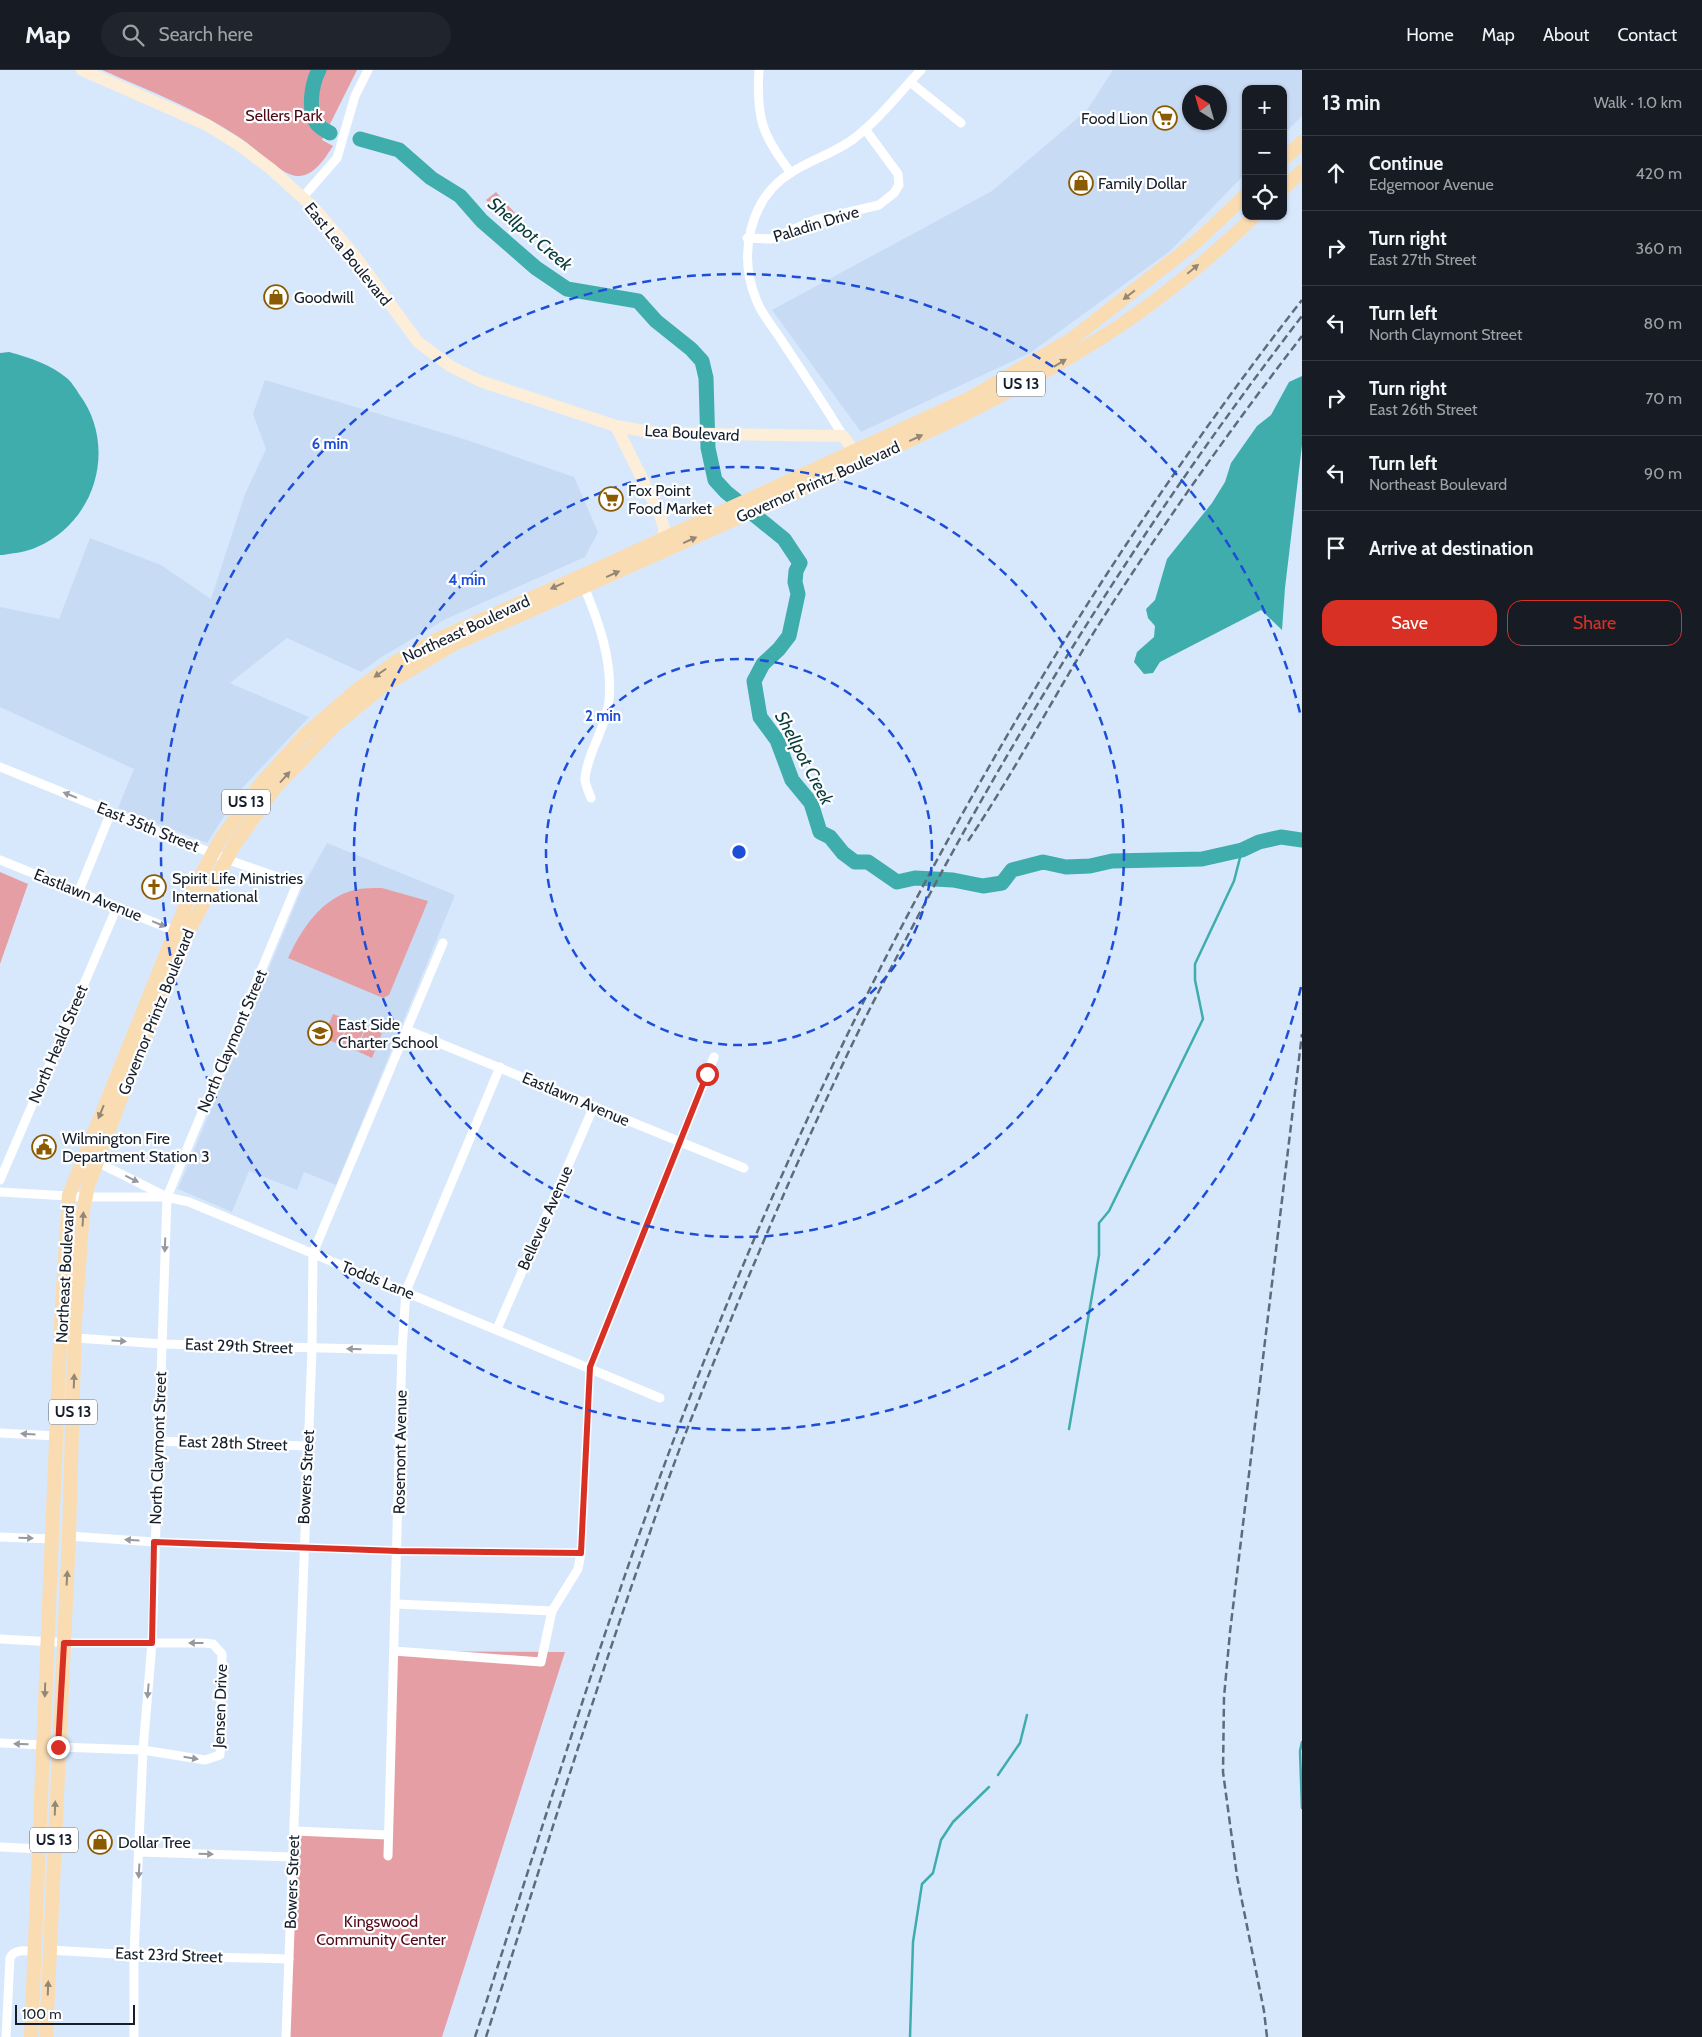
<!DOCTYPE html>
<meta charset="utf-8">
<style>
:root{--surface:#171b24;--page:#20242c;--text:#f1f3f6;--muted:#9ea1a6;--line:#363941;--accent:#d93025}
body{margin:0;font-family:Cabin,sans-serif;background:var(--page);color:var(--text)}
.controls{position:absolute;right:15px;top:15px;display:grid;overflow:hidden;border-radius:10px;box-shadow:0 1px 4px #0004}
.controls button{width:45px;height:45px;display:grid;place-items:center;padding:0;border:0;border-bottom:1px solid var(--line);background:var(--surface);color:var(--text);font:25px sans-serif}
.compass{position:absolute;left:1182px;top:15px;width:45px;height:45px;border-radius:50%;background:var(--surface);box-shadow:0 1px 4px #0004;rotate:323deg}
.scale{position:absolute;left:15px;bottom:12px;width:120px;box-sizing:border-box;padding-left:5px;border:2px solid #151f2c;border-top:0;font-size:14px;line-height:18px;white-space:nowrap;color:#151f2c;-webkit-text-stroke:4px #fff;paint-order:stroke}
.stop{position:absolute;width:15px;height:15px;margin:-11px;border:4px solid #d93025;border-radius:50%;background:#fff}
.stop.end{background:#d93025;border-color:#fff;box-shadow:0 1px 5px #0008}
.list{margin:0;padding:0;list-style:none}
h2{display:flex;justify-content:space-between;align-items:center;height:65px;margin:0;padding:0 20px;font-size:21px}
h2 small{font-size:16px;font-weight:400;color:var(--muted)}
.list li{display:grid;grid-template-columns:32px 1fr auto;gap:15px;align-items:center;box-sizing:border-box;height:75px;padding:0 20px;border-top:1px solid var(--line)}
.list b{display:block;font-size:19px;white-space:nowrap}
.list p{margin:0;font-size:16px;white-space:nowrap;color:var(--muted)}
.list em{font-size:16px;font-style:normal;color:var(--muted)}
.actions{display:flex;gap:10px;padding:15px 20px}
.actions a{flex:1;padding:11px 0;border:1px solid var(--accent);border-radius:15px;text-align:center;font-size:18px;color:var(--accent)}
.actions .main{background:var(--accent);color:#fff}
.icon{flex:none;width:28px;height:28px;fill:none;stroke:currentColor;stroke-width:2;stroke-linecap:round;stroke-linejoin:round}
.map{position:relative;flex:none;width:1302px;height:1967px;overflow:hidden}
header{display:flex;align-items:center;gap:30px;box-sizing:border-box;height:70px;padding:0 25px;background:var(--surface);border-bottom:1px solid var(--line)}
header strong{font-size:24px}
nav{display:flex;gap:28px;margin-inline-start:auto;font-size:18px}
.search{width:350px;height:45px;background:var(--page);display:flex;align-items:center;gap:12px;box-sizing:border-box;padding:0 18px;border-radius:28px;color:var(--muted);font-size:19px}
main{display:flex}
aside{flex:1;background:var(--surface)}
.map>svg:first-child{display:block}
</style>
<header>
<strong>Map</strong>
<div class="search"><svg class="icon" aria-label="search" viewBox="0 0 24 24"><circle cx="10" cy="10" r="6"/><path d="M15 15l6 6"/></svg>Search here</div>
<nav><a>Home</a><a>Map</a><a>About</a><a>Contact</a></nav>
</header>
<main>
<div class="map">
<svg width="1302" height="1967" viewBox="0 0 1302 1967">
<rect width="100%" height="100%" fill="#d7e8fd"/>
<g fill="#c8dbf4" fill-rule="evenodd">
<path d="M1113 0H1302V46L1283 65V19H1246V103L1170 181 1030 283 861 362 772 240 992 121 1087 40ZM1220 22V52H1190V22Z"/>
<polygon points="265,310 467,370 574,407 598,462 585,487 446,549 380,588 361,602 287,568 230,613 309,647 243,717 207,773 118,738 134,699 0,637 0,537 59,549 90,468 161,495 211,529 245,424 266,379 253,344"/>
<polygon points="327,773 455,825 336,1115 304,1102 297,1120 249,1101 232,1142 178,1119 303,816"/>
</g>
<g fill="#e59fa4">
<path d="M102 0H357L322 70 333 76C325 88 314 107 297 106 282 105 258 81 246 72 202 41 152 22 102 0Z"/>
<polygon points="496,122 515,143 505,151 486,130"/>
<polygon points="0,802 28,814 0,894"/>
<path d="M382 818 428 831 389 925 383 928 288 888C302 858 321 829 354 820 363 818 373 818 382 818Z"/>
<polygon points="333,944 349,950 339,974 323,968"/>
<polygon points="350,950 365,957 356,981 340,974"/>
<polygon points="366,957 382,963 372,988 357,981"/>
<polygon points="394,1581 565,1582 442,1967 287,1967 294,1765 387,1767"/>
</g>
<g fill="#3fadac">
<path d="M9 282C31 288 50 294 68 309 72 313 76 319 79 324 118 376 96 452 37 477 27 482 14 483 3 485H0V283Z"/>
<polygon points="1302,306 1302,375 1285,518 1282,560 1261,540 1160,592 1153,603 1144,604 1134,592 1137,582 1154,567 1155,556 1148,548 1146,539 1155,530 1167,489 1212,433 1225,412 1231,393 1257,356 1271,345 1289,312"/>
</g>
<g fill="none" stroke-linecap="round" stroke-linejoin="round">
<g stroke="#3fadac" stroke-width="2.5">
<polyline points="1069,1359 1099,1185 1099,1153 1109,1141 1203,949 1195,910 1195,894 1234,811 1242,780"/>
<polyline points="1302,1672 1300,1681 1302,1738"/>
<polyline points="998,1705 1020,1673 1027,1645"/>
<polyline points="910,1967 913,1872 922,1814 933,1803 941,1770 953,1752 989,1717"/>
</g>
<g stroke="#3fadac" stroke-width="15">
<path d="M319 0C312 13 307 40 317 54 320 57 326 61 330 63"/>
<polyline points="360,69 399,80 431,108 460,126 482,151 536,198 567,219 638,231 656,251 691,279 702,291 706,308 708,378 715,410 726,422 784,469 800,493 796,501 795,512 798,524 789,566 779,579 763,594 754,611 760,647 777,670 792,710 811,733 820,762 830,767 843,783 855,792 868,792 897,812 915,808 953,810 983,816 1002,813 1012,800 1043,792 1066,797 1090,796 1112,791 1202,789 1242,780 1259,772 1281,767 1302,770"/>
</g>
<g stroke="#fff" stroke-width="9">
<path d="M759 0C756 48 762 65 791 103"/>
<polyline points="910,12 961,53"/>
<polyline points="302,128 337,88 355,26 368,0"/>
<polyline points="747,168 771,169 815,150 879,135 894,123 899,115 898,104 865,59"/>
<path d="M843 366C824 334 803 303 782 271 774 258 761 244 756 229 738 185 749 128 792 102 811 90 834 83 852 70 878 51 899 23 921 0"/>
<path d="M582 512C598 549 613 590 609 631 606 658 587 683 585 709 585 715 589 722 591 728"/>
<polyline points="0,697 226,789 297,814 167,1127 152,1573 143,1680 134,1885 134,1967"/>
<polyline points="0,790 175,861"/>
<polyline points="79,821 111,742"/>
<polyline points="407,960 744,1098"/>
<polyline points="97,1092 167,1127 189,1132 660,1328"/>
<polyline points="0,1110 117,837"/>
<polyline points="0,1122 85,1127 164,1127"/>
<polyline points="497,1259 594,1036"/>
<polyline points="76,1268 162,1274 402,1280"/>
<polyline points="0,1363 56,1366"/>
<polyline points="158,1371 308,1376"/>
<polyline points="69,1466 154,1472 398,1481 581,1483"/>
<polyline points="0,1467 52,1469"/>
<polyline points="396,1534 552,1541"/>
<polyline points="0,1569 73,1573 204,1573 213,1574 222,1584 220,1685 205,1690 143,1680 58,1677"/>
<polyline points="394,1581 541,1592 552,1541 578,1499 581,1483 590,1297 714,987"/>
<polyline points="0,1673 43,1675"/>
<polyline points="295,1761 387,1765"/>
<polyline points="0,1777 39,1779"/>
<polyline points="140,1782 293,1787"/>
<polyline points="388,1786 402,1280 406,1221 500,997"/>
<polyline points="49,1880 134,1885 289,1889"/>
<path d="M6 1967 10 1888C15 1878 26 1881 36 1882"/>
<polyline points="286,1967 312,1278 313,1183 443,873"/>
</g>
<g stroke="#fceed9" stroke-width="12">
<polyline points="82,0 207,55 239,75 271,99 314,138 355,186 418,272 450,296 480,311 616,356 656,363 843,366 854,381"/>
<polyline points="616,356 660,445 664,458 664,468"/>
</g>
<g stroke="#fadcb3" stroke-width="14">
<polyline points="1283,90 1302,72"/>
<polyline points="1283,119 1302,101"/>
<polyline points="31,1967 61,1251 69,1125 189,827 220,770 259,716 306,664 358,619 396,592 436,570 602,497 970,328 1072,269 1196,172 1246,125"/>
<path d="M46 1967 69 1466 75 1253 83 1141 88 1116 130 1004 188 862 233 777 274 719 334 656 383 616 454 574C566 525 678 475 789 425 894 378 999 332 1096 271 1150 238 1209 190 1254 146"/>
</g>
<g stroke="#5e6b7b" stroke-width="2.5" stroke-dasharray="8 4" stroke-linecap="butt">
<path d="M968 771C1016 700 1055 623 1101 551 1164 453 1231 358 1302 266"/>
<path d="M475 1967C543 1757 606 1546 685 1340 837 943 1040 566 1302 230"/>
<path d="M486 1967C535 1814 582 1661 634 1509 654 1451 673 1393 696 1337 743 1217 793 1099 848 983 866 945 886 908 905 871 1019 652 1151 442 1302 246"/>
<polyline points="1267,1967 1264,1941 1237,1806 1223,1702 1224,1627 1230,1562 1302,964"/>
</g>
</g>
<defs><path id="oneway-solid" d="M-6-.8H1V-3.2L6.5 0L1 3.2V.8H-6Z" transform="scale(1.25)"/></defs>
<g fill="#938776">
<use href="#oneway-solid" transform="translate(1193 199) rotate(-40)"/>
<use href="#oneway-solid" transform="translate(1129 225) rotate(142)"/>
<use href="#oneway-solid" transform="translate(1060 293) rotate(-31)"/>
<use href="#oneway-solid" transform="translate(916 368) rotate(-25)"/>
<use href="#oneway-solid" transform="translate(690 470) rotate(-24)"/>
<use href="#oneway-solid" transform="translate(613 504) rotate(-24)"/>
<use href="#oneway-solid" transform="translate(557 516) rotate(156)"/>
<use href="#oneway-solid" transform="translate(380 603) rotate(145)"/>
<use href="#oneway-solid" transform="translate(285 707) rotate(-48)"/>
<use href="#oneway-solid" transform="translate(101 1042) rotate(112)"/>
<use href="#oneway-solid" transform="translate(83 1149) rotate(-86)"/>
<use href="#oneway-solid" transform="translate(74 1311) rotate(-88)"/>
<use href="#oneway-solid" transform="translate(67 1508) rotate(-87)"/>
<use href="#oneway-solid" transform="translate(45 1620) rotate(92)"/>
<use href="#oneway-solid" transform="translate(55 1738) rotate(-88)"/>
<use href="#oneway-solid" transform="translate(48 1918) rotate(-88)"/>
</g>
<g fill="#969aa0">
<use href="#oneway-solid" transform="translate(70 725) rotate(-158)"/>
<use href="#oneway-solid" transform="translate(159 854) rotate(22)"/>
<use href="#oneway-solid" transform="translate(132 1109) rotate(26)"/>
<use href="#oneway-solid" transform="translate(165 1175) rotate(92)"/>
<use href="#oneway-solid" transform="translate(119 1271) rotate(4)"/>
<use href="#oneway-solid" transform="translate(354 1279) rotate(-179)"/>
<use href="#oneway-solid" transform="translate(28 1364) rotate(-176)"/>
<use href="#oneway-solid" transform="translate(26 1468) rotate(2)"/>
<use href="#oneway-solid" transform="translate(132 1470) rotate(-176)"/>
<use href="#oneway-solid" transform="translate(196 1573) rotate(-180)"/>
<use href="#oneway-solid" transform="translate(148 1621) rotate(95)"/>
<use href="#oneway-solid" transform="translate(21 1674) rotate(-178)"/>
<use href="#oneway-solid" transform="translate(191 1688) rotate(9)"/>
<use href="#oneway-solid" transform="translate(206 1784) rotate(2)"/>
<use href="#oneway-solid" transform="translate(139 1801) rotate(93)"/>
</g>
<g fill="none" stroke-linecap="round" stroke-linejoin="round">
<polyline stroke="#d93025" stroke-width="6" points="58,1677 64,1573 152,1573 154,1472 398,1481 581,1483 590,1297 707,1004"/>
</g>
<g fill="none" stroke="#1d4ed8" stroke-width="2.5" stroke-dasharray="9 6">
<circle cx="739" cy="782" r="193"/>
<circle cx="739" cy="782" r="385"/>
<path d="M1301 917A578 578 0 1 1 1301 647"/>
</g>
<defs>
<g id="supermarket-ring" transform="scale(1.25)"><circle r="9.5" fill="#fff" stroke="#8a5b00" stroke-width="1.5"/><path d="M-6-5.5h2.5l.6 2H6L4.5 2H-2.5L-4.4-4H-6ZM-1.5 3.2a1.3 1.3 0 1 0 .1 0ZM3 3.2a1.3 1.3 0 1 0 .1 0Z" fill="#8a5b00"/></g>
<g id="shop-ring" transform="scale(1.25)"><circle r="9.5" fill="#fff" stroke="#8a5b00" stroke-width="1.5"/><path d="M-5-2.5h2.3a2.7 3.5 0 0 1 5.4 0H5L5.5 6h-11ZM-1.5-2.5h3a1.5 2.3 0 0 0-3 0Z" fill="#8a5b00"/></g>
<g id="church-ring" transform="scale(1.25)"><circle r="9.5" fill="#fff" stroke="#8a5b00" stroke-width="1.5"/><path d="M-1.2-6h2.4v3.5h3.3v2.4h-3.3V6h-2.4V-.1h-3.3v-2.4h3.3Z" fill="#8a5b00"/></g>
<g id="school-ring" transform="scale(1.25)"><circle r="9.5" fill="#fff" stroke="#8a5b00" stroke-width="1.5"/><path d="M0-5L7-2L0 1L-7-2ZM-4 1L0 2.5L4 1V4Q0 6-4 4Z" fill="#8a5b00"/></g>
<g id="civic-ring" transform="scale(1.25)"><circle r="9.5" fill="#fff" stroke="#8a5b00" stroke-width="1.5"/><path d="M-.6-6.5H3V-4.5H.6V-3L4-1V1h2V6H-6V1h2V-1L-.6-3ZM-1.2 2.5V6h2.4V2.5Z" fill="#8a5b00"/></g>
</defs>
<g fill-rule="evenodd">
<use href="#supermarket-ring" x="1165" y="48"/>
<use href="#shop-ring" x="1081" y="113"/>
<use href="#shop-ring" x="276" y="227"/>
<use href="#supermarket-ring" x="611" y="429"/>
<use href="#church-ring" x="154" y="817"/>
<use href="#school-ring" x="320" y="963"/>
<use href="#civic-ring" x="44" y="1077"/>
<use href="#shop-ring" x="100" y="1772"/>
</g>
<g text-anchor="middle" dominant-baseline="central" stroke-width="4.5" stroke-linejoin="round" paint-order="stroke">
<g fill="#fff" stroke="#5b626b" stroke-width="1">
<rect x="997" y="301.5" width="48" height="25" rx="4"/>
<rect x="222" y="719.5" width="48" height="25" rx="4"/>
<rect x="49" y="1329.5" width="48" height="25" rx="4"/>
<rect x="30" y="1757.5" width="48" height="25" rx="4"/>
</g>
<g font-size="15" font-weight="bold" fill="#151f2c">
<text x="1021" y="314">US 13</text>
<text x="246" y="732">US 13</text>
<text x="73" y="1342">US 13</text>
<text x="54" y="1770">US 13</text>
</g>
<g font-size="16" fill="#500819" stroke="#fff">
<text x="284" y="45">Sellers Park</text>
<text x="381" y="1851">Kingswood<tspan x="381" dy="18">Community Center</tspan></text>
</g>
<g font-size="16" fill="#151f2c" stroke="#fff" text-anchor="start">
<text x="1148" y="48" text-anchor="end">Food Lion</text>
<text x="1098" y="113">Family Dollar</text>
<text x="294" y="227">Goodwill</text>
<text x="628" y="420">Fox Point<tspan x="628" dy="18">Food Market</tspan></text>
<text x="172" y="808">Spirit Life Ministries<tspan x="172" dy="18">International</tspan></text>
<text x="338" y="954">East Side<tspan x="338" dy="18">Charter School</tspan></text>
<text x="62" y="1068">Wilmington Fire<tspan x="62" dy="18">Department Station 3</tspan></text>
<text x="118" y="1772">Dollar Tree</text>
</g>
<g font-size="16" fill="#151f2c" stroke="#fff">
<text transform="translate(816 154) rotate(-17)">Paladin Drive</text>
<text transform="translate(348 184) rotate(51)">East Lea Boulevard</text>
<text transform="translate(692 363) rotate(3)">Lea Boulevard</text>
<text transform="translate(818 412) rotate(-24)">Governor Printz Boulevard</text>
<text transform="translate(466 559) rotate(-25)">Northeast Boulevard</text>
<text transform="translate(148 757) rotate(22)">East 35th Street</text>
<text transform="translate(88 825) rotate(22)">Eastlawn Avenue</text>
<text transform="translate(156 942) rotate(-68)">Governor Printz Boulevard</text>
<text transform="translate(232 971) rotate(-67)">North Claymont Street</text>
<text transform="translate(58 974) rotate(-67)">North Heald Street</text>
<text transform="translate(576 1029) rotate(23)">Eastlawn Avenue</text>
<text transform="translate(545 1148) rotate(-66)">Bellevue Avenue</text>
<text transform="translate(65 1204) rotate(-87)">Northeast Boulevard</text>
<text transform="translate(378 1210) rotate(22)">Todds Lane</text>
<text transform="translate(239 1276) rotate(2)">East 29th Street</text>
<text transform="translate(233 1373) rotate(2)">East 28th Street</text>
<text transform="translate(158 1378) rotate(-88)">North Claymont Street</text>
<text transform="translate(400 1382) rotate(-89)">Rosemont Avenue</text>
<text transform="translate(306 1407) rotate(-87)">Bowers Street</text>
<text transform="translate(220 1636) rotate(-88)">Jensen Drive</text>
<text transform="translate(292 1812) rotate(-88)">Bowers Street</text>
<text transform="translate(169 1885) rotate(2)">East 23rd Street</text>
</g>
<g font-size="18" font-style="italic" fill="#073b3b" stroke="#fff">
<text transform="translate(530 164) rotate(40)">Shellpot Creek</text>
<text transform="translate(804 688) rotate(62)">Shellpot Creek</text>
</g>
</g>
<circle cx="739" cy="782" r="8" fill="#1d4ed8" stroke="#fff" stroke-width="2.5"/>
<g font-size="15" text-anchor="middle" font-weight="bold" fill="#1d4ed8" stroke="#fff" stroke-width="4.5" stroke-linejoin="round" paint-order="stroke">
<text x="330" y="379">6 min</text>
<text x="467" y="515">4 min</text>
<text x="603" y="651">2 min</text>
</g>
</svg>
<div class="controls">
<button>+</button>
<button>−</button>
<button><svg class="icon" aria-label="locate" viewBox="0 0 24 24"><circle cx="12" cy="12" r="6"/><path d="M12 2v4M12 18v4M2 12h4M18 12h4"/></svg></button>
</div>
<svg class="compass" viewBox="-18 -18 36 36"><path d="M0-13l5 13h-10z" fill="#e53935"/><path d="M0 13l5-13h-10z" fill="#9ea1a6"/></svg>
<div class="scale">100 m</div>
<div class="stop" style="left:707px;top:1004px"></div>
<div class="stop end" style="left:58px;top:1677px"></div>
</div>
<aside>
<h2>13 min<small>Walk · 1.0 km</small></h2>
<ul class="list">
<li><svg class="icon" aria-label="ahead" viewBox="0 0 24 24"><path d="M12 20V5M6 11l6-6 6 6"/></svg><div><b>Continue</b><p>Edgemoor Avenue</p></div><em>420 m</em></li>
<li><svg class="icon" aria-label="right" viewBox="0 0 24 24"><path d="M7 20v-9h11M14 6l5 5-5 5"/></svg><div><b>Turn right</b><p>East 27th Street</p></div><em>360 m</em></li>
<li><svg class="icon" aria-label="left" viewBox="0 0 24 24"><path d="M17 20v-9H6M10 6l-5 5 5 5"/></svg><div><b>Turn left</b><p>North Claymont Street</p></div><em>80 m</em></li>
<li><svg class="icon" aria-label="right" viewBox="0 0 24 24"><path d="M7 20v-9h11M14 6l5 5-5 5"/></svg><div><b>Turn right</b><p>East 26th Street</p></div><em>70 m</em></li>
<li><svg class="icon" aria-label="left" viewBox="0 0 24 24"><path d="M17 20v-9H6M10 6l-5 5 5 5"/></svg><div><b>Turn left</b><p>Northeast Boulevard</p></div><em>90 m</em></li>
<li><svg class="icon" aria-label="arrive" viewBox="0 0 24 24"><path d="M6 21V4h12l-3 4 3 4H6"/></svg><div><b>Arrive at destination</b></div></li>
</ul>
<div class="actions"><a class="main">Save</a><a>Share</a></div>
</aside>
</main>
